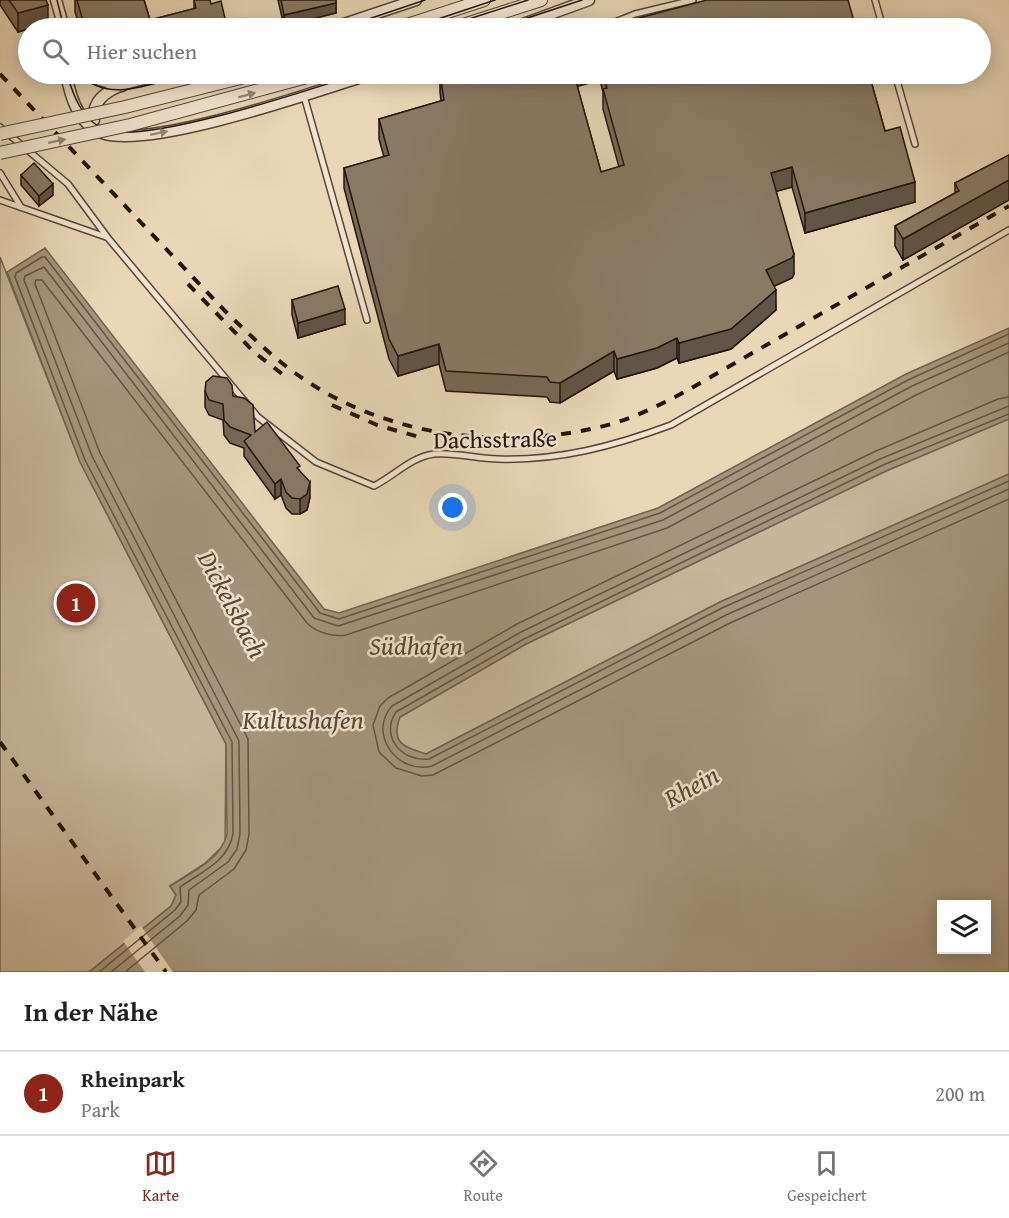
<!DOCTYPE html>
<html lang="de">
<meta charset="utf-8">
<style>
:root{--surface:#fff;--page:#f2f2f2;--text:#202124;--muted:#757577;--line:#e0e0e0;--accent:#8f2418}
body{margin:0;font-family:"Gentium Book Plus",serif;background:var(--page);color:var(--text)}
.controls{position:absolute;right:18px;bottom:18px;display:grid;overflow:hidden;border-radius:0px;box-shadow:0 3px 15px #0003}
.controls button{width:54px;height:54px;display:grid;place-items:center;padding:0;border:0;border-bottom:2px solid var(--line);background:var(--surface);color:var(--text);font:30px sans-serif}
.you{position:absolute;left:453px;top:508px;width:21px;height:21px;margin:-15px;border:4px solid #fff;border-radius:50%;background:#1a73e8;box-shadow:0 0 0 9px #1a73e833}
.badge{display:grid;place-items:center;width:39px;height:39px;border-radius:50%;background:var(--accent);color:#fff;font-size:20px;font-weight:700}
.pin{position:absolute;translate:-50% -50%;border:3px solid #fff;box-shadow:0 2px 6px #0006}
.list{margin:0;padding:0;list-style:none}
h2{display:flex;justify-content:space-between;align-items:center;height:78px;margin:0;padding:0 24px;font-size:26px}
h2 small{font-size:20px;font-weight:400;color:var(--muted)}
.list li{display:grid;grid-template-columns:39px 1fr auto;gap:18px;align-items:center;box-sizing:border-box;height:84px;padding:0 24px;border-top:2px solid var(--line)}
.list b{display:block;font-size:22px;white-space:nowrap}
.list p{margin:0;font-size:20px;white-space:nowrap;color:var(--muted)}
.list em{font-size:20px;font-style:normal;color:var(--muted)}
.icon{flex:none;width:33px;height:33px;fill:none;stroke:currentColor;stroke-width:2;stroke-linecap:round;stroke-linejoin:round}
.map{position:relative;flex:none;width:1009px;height:972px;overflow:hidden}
.search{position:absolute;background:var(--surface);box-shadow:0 3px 15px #0003;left:18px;right:18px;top:18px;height:66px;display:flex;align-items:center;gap:15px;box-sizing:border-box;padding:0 21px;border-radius:33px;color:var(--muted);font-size:22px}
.sheet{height:162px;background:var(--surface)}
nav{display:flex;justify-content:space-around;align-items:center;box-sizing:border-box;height:84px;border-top:2px solid var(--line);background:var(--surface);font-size:16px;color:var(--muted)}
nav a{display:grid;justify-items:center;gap:3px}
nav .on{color:var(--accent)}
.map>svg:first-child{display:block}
</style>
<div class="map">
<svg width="1009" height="972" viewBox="0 0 1009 972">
<rect width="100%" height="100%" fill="#e9d7b6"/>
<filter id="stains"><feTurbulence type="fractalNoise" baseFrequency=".00333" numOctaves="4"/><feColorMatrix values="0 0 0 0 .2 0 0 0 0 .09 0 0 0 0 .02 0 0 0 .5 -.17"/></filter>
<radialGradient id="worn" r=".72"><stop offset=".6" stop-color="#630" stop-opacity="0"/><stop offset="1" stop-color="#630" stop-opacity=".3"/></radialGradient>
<g fill="#c7b699" stroke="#746652" stroke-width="1.5">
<polygon points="0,257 80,462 226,744 225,844 204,864 170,886 176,895 171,906 89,972 0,972"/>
<path d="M1009 419V474L720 602 426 754C404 747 390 743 400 717L526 644 886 471Z"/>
</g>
<path fill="#a5957c" stroke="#71624f" stroke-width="1.5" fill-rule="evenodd" d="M45 248 324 609 339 613 658 508 906 374 1009 328V419L886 471 526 644 400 717C390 743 404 747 426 754L720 602 1009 474V972H89L171 906 176 895 170 886C191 873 221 860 227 834L226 744 80 462 7 272ZM942 904H986V950H942Z"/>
<polygon fill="#e9d7b6" points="141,926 173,972 145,972 123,941"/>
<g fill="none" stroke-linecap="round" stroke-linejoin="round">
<g stroke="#645544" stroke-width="1.5">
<polyline points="1009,397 998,399 876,451 517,624 388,698 380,706 373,725 379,752 396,768 422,776 433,775 730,623 1009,499"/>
<path d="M1009 406 880 459 521 632 392 706C367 734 398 775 432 766L726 615 1009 489"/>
<path d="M1009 414 883 465 524 639 396 712C380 736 401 762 429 759L722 608 1009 481"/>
<path d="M99 972 175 910 181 902 180 887C201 872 228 862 233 834L232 742 85 460 15 277 16 273 42 257H45L320 613 339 619 660 513 908 380 1009 334"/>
<polyline points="111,972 180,916 188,905 189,890 228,862 237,849 240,834 239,741 92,456 24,280 25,276 44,267 314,618 338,626 663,520 912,386 1009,343"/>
<path d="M125 972 187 921 196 910 199 895 234 869 246 850 249 834 248 739 100 453 35 284 36 280H42L307 623C317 633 333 637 346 635L667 528 916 395 1009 352"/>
</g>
<g stroke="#544636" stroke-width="8">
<g id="service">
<polyline points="875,0 883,28"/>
<polyline points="600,28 635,14 693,0"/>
<polyline points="895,74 915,144"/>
<polyline points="304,96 367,320"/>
<path d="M0 127 68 184 108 238 258 417 316 462 374 486C394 476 411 457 434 454 455 452 477 459 498 459 559 461 614 446 671 425L1009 230"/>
<polyline points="0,173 21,207"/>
<polyline points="0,200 106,237"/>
</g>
</g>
<g stroke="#544636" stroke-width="13">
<g id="minor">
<polyline points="56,0 64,28"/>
<polyline points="332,28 416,0"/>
<polyline points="512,28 589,0"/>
<path d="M66 74C70 95 78 125 102 133 150 150 317 91 371 74"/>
<polyline points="89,74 99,80 122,86"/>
<path d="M94 120C90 85 142 80 167 74"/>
</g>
</g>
<g stroke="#544636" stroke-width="14">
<g id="tertiary">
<polyline points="398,28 484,0"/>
<polyline points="454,28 541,0"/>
</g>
</g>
<use href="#service" stroke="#f1e5d0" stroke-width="5"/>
<use href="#minor" stroke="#f1e5d0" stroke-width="10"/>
<use href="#tertiary" stroke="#f1e5d0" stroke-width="12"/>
<g stroke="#22150b" stroke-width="1.5">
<polyline points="57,0 64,28"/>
<polyline points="342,28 425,0"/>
<polyline points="411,28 495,0"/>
<polyline points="441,28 528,0"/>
<polyline points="497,28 582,0"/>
<path d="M67 74C73 95 82 120 104 129 143 146 311 89 358 74"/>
<path d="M80 74C108 105 154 82 188 74"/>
<polyline points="178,98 268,74"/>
<polyline points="0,147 129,120 303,74"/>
</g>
<g stroke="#22150b" stroke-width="4" stroke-dasharray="10 10" stroke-linecap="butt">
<path d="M0 74 227 313C249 334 270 355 295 373 382 436 497 451 600 427 631 420 660 405 688 390L1009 206"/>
<polyline points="188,284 254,352 286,377"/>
<polyline points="332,405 377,425 419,437"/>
<polyline points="0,742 166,972"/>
</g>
<g stroke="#544636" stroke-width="14" stroke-linecap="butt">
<g id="tertiary-bridge">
<polyline points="0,134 125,107 256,74"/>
<polyline points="0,153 130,125 318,74"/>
</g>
</g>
<use href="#tertiary-bridge" stroke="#f1e5d0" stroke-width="12"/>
</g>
<g fill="#766956" stroke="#22150b" stroke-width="1.5" fill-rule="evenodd">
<polygon points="0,0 46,0 48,23 18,32 0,5"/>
<polygon points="75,0 144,0 150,20 194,9 194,0 211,4 226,28 80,28 75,12"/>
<polygon points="278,0 336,0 336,13 284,26"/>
<path d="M440 74H869L885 131 915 202 805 233 792 187 776 191 794 274 792 278 774 286 776 310 731 349 679 363 677 358 657 368 617 379 614 371 560 403 550 402 547 397 446 391 439 364 398 376 389 359 344 188V168L384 157 379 139V119L441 101 440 92ZM600 80 603 92V109L619 167 601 172 577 86Z"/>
<polygon points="1009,155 1009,200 903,260 895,246 895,226 955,193 955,183"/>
<polygon points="21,175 53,195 39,206 21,185"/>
<polygon points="292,300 345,324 298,338 292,315"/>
<polygon points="205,391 233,396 255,432 300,471 310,497 307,510 300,514 292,514 286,508 281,495 275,499 244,456 244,448 230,443 224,435 223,420 209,415 205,407"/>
</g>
<g fill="#605546" stroke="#22150b" stroke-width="1.5">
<polygon points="336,3 336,13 284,26 284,15"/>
<polygon points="48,5 48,23 18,32 18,13"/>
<polygon points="226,23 226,28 207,28"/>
<polygon points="572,74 600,74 600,80 572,88"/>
<polygon points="792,167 792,187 771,193 771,173"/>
<polygon points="1009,180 1009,200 903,260 903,239"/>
<polygon points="915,182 915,202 805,233 805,213"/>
<polygon points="53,184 53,195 39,206 39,196"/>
<polygon points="794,254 794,274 792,278 766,290 766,270"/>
<polygon points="776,290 776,310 731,349 679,363 679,343"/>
<polygon points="345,309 345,324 298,338 298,323"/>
<polygon points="677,338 677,358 657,368 617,379 617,359"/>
<polygon points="439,344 439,364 398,376 398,356"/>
<polygon points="614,351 614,371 560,403 560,383"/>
<polygon points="281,479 281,495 275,499 275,484"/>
<polygon points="310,482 310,497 307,510 300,514 300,499"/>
</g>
<g fill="#897a64" stroke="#22150b" stroke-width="1.5">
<polygon points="9,0 46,0 48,5 18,13"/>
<polygon points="77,0 144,0 150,20 196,8 194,0 210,0 211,4 221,1 226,23 207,28 85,28"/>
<polygon points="281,0 336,0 336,3 284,15"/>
<polygon points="707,0 848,0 856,28 601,28"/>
<polygon points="440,74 574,74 601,172 624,165 603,89 607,88 603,74 869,74 885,131 900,127 915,182 805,213 792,167 771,173 794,254 792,258 766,270 776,290 731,329 679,343 677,338 657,348 617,359 614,351 560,383 550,382 547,377 446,371 439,344 398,356 389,339 344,168 389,155 379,119 444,100"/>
<polygon points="1009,155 1009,180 903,239 895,226 959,191 955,183"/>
<polygon points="34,163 53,184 39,196 21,175"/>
<polygon points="338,286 345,309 298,323 292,300"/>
<polygon points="213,376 227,378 232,385 233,396 244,398 253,405 255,432 267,422 300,466 297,468 310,482 307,494 300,499 292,498 286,492 281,479 275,484 244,441 251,435 230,427 224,420 223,404 209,400 205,391 206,382"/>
</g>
<defs><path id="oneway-solid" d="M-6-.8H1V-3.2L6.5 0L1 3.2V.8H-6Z" transform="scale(1.5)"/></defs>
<g fill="#948777">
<use href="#oneway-solid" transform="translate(247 95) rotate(-15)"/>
<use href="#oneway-solid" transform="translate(159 133) rotate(-12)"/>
<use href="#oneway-solid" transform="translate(57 141) rotate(-12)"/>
</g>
<g text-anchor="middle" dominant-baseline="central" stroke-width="5" stroke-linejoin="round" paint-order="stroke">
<g font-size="24" fill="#22150b" stroke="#f1e5d0">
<text transform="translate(495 439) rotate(-1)">Dachsstraße</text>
</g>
<g font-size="26" font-style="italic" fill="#564838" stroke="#f1e5d0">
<text transform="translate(233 604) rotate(62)">Dickelsbach</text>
<text x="416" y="645">Südhafen</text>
<text x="303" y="719">Kultushafen</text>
<text transform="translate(691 786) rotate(-29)">Rhein</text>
</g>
</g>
<rect width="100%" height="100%" filter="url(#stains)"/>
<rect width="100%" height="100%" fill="url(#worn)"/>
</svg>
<div class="controls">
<button><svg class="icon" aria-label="layers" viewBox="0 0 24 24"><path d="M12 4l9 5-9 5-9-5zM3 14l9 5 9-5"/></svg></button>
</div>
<div class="you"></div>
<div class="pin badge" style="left:76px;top:603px">1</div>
<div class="search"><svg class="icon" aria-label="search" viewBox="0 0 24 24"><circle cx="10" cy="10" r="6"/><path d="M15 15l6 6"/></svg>Hier suchen</div>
</div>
<section class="sheet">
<h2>In der Nähe<small></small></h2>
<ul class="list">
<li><span class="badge">1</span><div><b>Rheinpark</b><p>Park</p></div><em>200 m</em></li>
</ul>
</section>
<nav>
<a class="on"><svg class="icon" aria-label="map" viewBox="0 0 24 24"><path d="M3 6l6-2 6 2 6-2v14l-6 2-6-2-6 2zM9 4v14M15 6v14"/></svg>Karte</a>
<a><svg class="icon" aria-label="directions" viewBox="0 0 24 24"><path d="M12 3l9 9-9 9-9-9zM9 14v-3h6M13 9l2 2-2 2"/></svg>Route</a>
<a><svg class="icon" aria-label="saved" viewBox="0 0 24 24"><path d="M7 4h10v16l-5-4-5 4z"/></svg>Gespeichert</a>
</nav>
